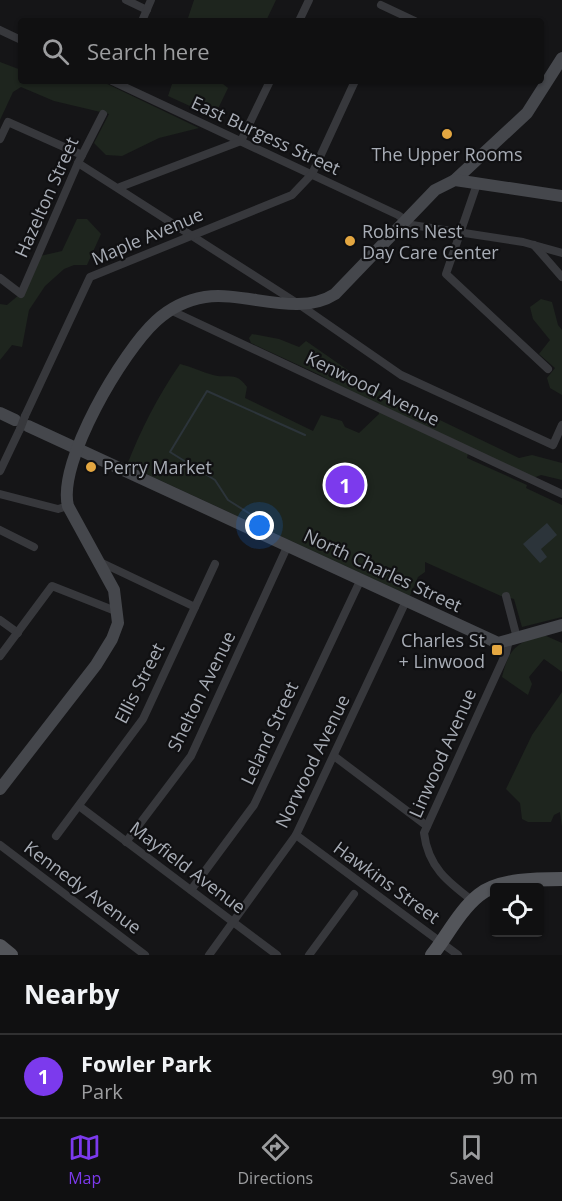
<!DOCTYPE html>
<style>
:root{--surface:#101011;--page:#1e1e1f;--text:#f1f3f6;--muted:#9c9d9f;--line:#303031;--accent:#7c3aed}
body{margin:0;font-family:"Open Sans",sans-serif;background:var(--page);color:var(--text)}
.controls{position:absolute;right:18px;bottom:18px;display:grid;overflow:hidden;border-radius:6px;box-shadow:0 2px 4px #0004}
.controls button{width:54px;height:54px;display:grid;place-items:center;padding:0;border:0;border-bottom:2px solid var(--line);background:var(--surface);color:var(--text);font:30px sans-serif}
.you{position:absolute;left:260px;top:526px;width:21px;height:21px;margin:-15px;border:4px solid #fff;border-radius:50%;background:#1a73e8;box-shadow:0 0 0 9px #1a73e833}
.badge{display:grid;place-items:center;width:39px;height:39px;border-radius:50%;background:var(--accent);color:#fff;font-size:20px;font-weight:700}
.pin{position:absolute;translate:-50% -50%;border:3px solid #fff;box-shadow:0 2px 6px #0006}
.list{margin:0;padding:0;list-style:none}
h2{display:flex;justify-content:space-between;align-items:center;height:78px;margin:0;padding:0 24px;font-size:26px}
h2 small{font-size:20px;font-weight:400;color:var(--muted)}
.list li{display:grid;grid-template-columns:39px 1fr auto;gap:18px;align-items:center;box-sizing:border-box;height:84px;padding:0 24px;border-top:2px solid var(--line)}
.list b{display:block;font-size:22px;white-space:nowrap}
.list p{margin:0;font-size:20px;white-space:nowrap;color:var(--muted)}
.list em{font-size:20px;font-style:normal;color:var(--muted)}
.icon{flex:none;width:33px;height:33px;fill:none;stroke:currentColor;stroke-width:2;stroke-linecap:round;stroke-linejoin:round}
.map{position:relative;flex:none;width:562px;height:955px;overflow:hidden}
.search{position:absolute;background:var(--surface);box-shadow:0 2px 4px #0004;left:18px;right:18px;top:18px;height:66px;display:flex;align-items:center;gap:15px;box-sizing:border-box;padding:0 21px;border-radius:6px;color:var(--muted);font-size:22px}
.sheet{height:162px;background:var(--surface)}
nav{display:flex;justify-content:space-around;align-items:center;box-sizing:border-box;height:84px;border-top:2px solid var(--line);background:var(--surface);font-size:16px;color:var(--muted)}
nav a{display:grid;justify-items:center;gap:3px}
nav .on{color:var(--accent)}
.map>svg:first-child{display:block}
</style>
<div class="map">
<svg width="562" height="955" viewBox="0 0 562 955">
<rect width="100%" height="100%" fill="#151517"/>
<g fill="#1e251e">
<polygon points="194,0 276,0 266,21 187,21"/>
<polygon points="0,62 21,70 21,81 101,81 199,128 159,138 122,156 106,155 94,143 109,114 54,101 21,87 13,92 0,120"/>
<polygon points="173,81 219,81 228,88 214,117 168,96"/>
<polygon points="77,219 87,219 101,234 87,265 74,265 64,269 45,286 29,310 22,347 12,345 0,360 0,304 7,305 26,289 40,256 62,251"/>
<polygon points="541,299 552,302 558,325 562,330 562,395 550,388 547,378 555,368 539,354 550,340 533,319 530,307"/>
<path d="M252 334 279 339 299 347 306 341 365 382 391 397 397 405 419 410 519 458 532 455 562 463V480L541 475 533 478 469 448 467 458 527 485 526 488 562 505V617L522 627 514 599 501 596 425 562V572L418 577 410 596 127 465C141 429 158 396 180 364 192 367 202 372 213 375 227 379 236 371 247 387L245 398 313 431 321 415 342 421 345 427 359 433 379 414 378 408 320 375 251 343 249 338Z"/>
<path d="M544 635 562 643V672L544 659 529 677 532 684 528 695 502 677C509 649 516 642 544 635Z"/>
<polygon points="562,692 562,827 560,812 554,815 551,822 528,822 522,819 520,803 506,789 532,735"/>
</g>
<polygon fill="#2c343a" points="547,523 557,535 541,549 547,557 540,563 523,544"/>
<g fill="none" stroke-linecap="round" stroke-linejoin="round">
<polyline stroke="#2c343a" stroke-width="2" points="274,529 228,500 215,480 170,452 207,391 305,435"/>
<g stroke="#37383c" stroke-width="8">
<polyline points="126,0 147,10"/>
<polyline points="381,5 415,21"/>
<polyline points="142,21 151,0"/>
<polyline points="299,21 309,0"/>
<polyline points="0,30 21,40"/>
<polyline points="112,81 398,215 412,225 523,242 562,253"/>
<polyline points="0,139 8,122 82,155"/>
<polyline points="78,163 297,303 401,375 553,445 562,425"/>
<polyline points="477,184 446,274 548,369"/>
<polyline points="120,187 241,141 270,81"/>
<polyline points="534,245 562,277"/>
<polyline points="0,278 21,294 78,163 103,114"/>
<polyline points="170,310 562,494"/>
<polyline points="25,416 90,277 292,195 312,174 355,81"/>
<polyline points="0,471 20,429"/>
<polyline points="0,494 58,509 68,506"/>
<polyline points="0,530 34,547"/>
<polyline points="100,562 195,607"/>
<polyline points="506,596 517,638"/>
<polyline points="0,620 18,633"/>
<polyline points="0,656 52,586 118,612"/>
<polyline points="334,756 427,826"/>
<polyline points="79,806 277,955"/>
<polyline points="296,835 458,955"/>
<polyline points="56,836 143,719 215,564"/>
<polyline points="126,842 191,756 288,545"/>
<polyline points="0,845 145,955"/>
<polyline points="191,890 254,805 361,579"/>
<path d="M473 901C448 882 428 867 424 833L506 653 509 640"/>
<polyline points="209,955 296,835 406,601"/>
<polyline points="309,955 354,894"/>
</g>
<g stroke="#45474c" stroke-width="12">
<polyline points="455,180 527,113 562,58"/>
<polyline points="0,413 15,420"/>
<polyline points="28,426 498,643 562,625"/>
<path d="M0 789 96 665 112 639 118 623 114 590 68 506C57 462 123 351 156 321 169 309 187 300 205 297 246 291 298 318 335 294L435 190 455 180 562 196"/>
</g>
<g stroke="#53555a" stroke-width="14">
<polyline points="0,946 11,955"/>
<path d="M432 955C447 936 460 910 479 895 499 879 538 879 562 879"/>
</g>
<polyline stroke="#37383c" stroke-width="8" points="20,429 25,416"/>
</g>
<g fill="#e4a741" stroke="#101012" stroke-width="2">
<circle cx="447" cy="134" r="6"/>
<circle cx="350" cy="241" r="6"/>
<circle cx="91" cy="467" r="6"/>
<rect x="491" y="644" width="12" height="12" rx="3"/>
</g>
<g text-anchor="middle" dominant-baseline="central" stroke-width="4.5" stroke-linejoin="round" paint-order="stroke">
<g font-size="18" fill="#a8adb6" stroke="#101012">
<text transform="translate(266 135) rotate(25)">East Burgess Street</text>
<text transform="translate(46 197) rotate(-66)">Hazelton Street</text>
<text transform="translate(147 236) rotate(-23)">Maple Avenue</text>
<text transform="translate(373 388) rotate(26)">Kenwood Avenue</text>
<text transform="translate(383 570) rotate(25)">North Charles Street</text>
<text transform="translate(139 683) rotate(-63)">Ellis Street</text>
<text transform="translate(201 691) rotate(-64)">Shelton Avenue</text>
<text transform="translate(269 733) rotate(-65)">Leland Street</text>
<text transform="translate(442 753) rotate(-66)">Linwood Avenue</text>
<text transform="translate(312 761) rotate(-64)">Norwood Avenue</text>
<text transform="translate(188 867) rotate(37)">Mayfield Avenue</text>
<text transform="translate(387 882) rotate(36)">Hawkins Street</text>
<text transform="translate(83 887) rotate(37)">Kennedy Avenue</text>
</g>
<g font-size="18" fill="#a8adb6" stroke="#101012" text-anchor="start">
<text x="447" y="154" text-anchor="middle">The Upper Rooms</text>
<text x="362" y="231">Robins Nest<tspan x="362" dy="21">Day Care Center</tspan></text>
<text x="103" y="467">Perry Market</text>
<text x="485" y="640" text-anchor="end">Charles St<tspan x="485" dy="21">+ Linwood</tspan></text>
</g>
</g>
</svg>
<div class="controls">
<button><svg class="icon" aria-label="locate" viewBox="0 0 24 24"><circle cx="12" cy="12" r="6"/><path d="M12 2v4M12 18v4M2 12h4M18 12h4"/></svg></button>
</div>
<div class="you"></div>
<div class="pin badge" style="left:345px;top:485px">1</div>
<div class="search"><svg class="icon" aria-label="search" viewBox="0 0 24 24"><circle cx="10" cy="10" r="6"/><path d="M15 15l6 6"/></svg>Search here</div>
</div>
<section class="sheet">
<h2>Nearby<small></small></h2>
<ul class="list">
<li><span class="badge">1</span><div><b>Fowler Park</b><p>Park</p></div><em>90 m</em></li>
</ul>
</section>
<nav>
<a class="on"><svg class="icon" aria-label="map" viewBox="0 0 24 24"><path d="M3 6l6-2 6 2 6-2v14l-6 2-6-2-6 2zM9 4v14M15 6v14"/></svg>Map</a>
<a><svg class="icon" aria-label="directions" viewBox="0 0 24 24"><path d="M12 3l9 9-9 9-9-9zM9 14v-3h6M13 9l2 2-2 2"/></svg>Directions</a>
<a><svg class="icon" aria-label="saved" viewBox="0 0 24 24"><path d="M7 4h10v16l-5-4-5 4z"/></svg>Saved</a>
</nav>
